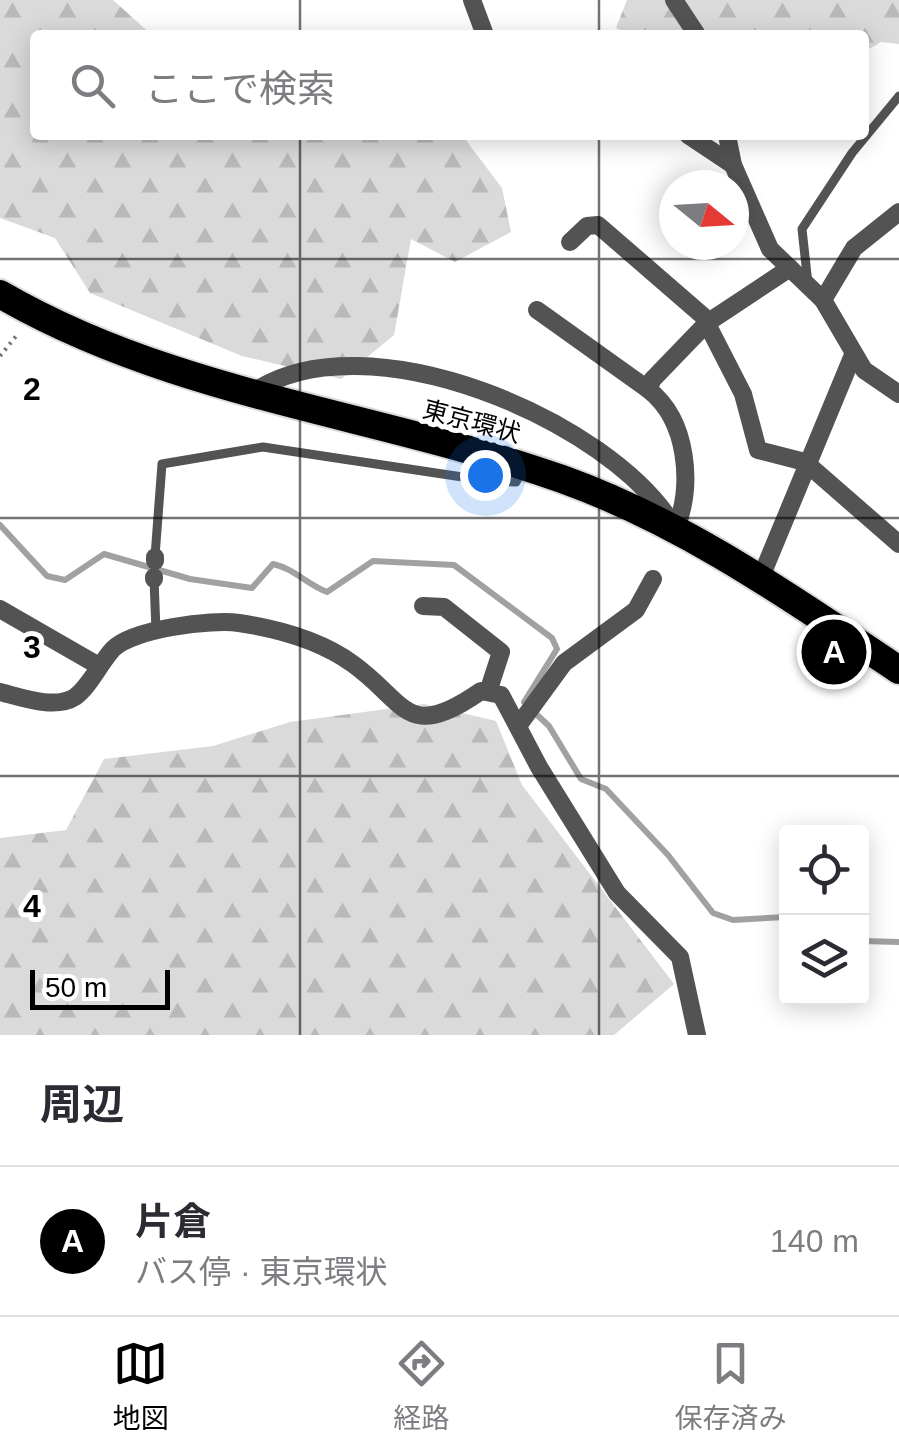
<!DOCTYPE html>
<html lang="ja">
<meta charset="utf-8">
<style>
:root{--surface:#fff;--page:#f7f7f7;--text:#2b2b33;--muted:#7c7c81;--line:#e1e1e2;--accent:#000}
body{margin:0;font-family:Arial,"Noto Sans JP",sans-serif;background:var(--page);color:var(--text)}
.controls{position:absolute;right:30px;bottom:30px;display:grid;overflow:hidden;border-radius:10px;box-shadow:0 5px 25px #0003}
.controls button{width:90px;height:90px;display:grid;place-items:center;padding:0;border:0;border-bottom:2px solid var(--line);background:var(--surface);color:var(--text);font:50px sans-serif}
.compass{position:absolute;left:659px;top:170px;width:90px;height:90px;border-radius:50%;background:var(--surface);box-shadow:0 5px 25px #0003;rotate:108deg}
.scale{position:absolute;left:30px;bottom:25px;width:140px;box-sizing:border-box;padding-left:10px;border:5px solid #000;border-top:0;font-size:28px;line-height:35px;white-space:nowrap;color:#000;-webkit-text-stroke:8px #fff;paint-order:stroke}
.you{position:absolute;left:485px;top:475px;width:35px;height:35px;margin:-25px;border:8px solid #fff;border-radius:50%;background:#1a73e8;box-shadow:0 0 0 15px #1a73e833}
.badge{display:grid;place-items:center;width:65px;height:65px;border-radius:50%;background:var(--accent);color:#fff;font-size:32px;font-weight:700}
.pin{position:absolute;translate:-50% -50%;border:5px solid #fff;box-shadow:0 2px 10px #0006}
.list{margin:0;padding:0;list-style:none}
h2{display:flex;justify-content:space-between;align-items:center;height:130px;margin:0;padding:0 40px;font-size:42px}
h2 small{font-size:32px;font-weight:400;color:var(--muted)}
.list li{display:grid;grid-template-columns:65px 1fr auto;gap:30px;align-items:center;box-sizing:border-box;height:150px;padding:0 40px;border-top:2px solid var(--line)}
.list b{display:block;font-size:38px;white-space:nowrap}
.list p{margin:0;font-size:32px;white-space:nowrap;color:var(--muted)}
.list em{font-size:32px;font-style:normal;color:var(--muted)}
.icon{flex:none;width:55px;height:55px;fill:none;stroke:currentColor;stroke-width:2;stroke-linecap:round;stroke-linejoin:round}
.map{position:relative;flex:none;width:899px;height:1035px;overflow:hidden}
.search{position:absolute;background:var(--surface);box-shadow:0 5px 25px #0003;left:30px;right:30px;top:30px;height:110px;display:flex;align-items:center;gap:25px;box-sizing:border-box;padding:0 35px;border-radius:10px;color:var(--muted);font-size:38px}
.sheet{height:280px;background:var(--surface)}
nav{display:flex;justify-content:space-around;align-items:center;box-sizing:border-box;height:140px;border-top:2px solid var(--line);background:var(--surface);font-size:28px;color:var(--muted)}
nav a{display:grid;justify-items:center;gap:5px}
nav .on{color:var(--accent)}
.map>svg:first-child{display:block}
</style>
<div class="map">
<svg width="899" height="1035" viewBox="0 0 899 1035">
<defs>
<pattern id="forest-firs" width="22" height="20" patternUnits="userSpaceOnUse" patternTransform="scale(2.5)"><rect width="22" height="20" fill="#dadada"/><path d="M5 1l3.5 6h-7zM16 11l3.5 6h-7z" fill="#b9b9b9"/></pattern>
</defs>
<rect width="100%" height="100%" fill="#fff"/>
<g fill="url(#forest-firs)">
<polygon points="0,0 113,0 152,35 35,35 35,135 462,135 502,188 511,232 455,262 411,239 394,335 341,379 242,356 90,293 55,238 0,218"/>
<polygon points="627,0 899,0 899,44 881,42 864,52 864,35 632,35 616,28"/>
<polygon points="424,704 496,721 522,785 674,984 614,1035 0,1035 0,838 66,830 104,759 213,746 290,722"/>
</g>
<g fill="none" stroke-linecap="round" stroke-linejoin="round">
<g stroke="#a1a1a1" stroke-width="6">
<path d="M0 525 47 576 65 580 104 554 190 579 252 588 273 564C295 569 306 584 327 592L373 561 454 565 552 638 557 649 524 702"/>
<polyline points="535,713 549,726 581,779 606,789 668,855 713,913 733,920 786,917"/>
<polyline points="862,941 899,942"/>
</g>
<g stroke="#dbdbdb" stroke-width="32">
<path id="trunk" d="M0 294C174 395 375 413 562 479 685 523 791 598 899 670"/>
</g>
<polyline stroke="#757575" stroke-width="4" stroke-dasharray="2.5 5" stroke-linecap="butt" points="0,356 17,335"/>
<g stroke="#535353" stroke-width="9">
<polyline points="808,284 802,229 852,153 899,96"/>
<polyline points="155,556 162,464 263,447 489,481 516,482 522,469"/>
<polyline points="154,579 156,631"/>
</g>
<g stroke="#535353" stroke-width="18">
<polyline points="472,0 485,35"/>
<polyline points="674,0 697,35"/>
<polyline points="688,135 733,165"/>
<polyline points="727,135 733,165 770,249 823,300 864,370 899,394"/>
<polyline points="570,242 587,226 598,225 703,316 743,394 758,450 805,462 899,544"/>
<polyline points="823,300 854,248 899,212"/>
<polyline points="537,310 649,390"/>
<path d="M252 393C364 315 612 420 675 528"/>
<path d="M676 528C693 485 688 421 649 390L652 380 707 323 790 268"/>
<polyline points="155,561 155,557"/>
<polyline points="154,577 154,579"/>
<polyline points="761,577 853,355"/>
<polyline points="423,606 444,607 501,652 488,692"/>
<polyline points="0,609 99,666"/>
<path d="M0 692C20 697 55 710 75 697 90 686 100 663 113 649 132 629 212 619 239 623 279 629 320 640 353 664 407 703 406 743 481 691L501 695 539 767 617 893 680 957 697 1035"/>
<polyline points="518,726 564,663 636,610 653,579"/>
</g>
<use href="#trunk" stroke="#000" stroke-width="28"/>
</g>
<path fill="none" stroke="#000" stroke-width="2.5" stroke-opacity="0.55" d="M300 0V35M599 0V35M300 135V1035M599 135V1035M0 259H899M0 518H899M0 776H899"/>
<g text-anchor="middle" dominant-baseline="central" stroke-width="10" stroke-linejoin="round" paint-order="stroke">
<g font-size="25" fill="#000" stroke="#fff">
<text transform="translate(472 421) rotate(15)">東京環状</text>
</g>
</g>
<g font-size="32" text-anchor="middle" font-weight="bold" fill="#000" stroke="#fff" stroke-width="10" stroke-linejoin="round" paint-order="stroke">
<text x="32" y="400">2</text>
<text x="32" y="658">3</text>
<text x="32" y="917">4</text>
</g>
</svg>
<div class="controls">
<button><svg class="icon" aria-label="locate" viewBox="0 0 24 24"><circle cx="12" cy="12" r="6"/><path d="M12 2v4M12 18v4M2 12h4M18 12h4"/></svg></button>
<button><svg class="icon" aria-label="layers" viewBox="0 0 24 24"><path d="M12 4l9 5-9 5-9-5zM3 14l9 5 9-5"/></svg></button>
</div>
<svg class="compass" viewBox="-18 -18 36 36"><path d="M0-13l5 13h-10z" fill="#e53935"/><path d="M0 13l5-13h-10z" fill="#7c7c81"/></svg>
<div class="scale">50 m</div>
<div class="you"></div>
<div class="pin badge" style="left:834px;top:652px">A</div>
<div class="search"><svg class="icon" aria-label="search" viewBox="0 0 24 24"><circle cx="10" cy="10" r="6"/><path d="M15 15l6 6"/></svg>ここで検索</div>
</div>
<section class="sheet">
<h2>周辺<small></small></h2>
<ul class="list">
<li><span class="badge">A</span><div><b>片倉</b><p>バス停 · 東京環状</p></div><em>140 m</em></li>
</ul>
</section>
<nav>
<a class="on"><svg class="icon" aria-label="map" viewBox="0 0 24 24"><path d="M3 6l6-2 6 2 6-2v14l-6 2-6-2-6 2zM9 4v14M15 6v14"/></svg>地図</a>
<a><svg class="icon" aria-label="directions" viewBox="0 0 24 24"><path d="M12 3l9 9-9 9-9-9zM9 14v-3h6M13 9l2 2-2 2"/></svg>経路</a>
<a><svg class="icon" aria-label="saved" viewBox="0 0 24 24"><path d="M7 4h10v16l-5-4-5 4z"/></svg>保存済み</a>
</nav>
